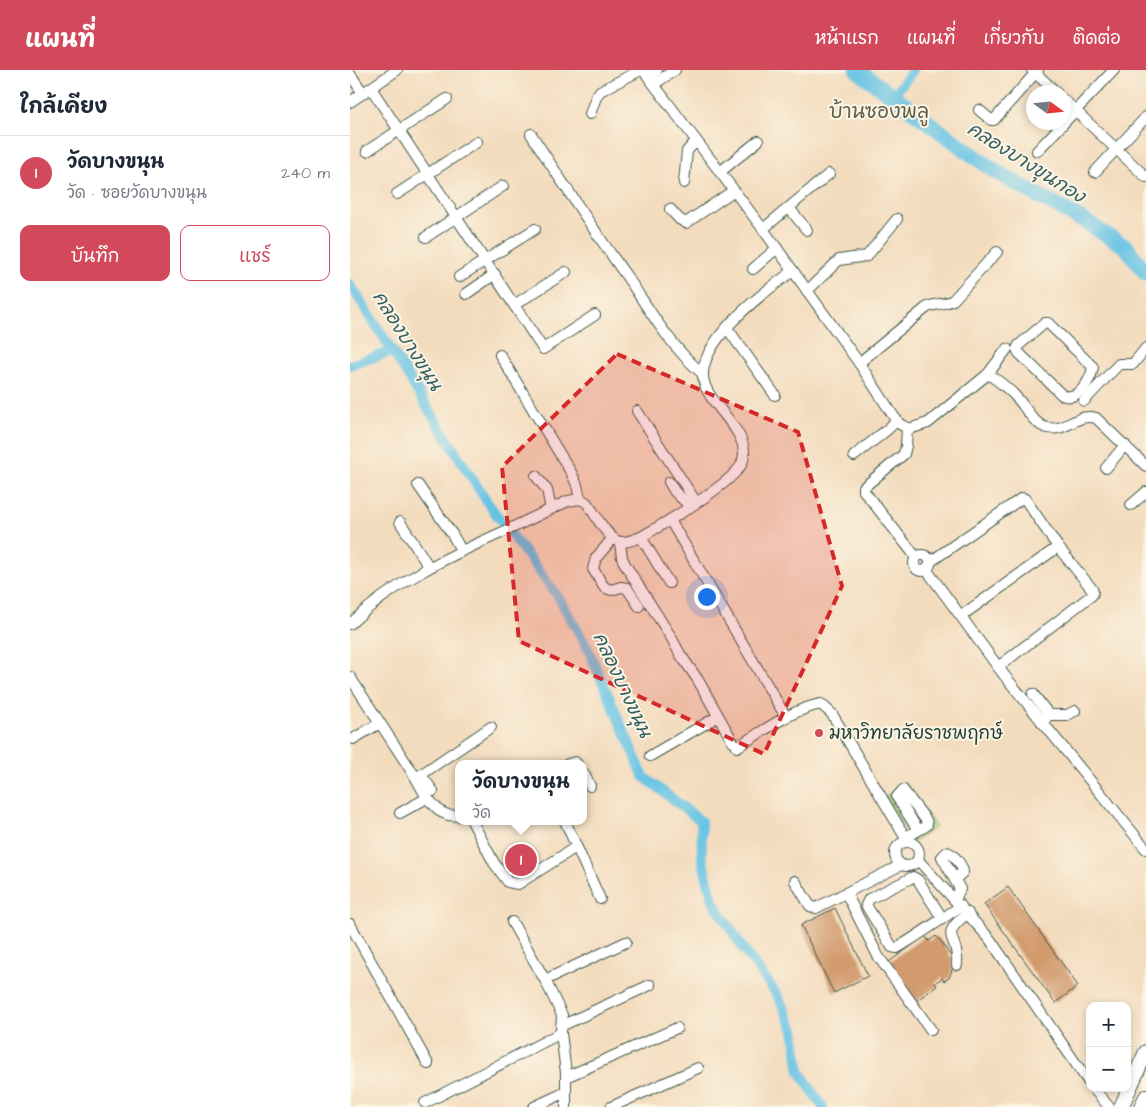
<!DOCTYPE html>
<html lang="th">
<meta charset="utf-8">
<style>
:root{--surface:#fff;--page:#f6f6f7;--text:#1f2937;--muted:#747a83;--line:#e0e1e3;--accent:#d1495b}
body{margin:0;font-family:"Architects Daughter","Playpen Sans Thai",sans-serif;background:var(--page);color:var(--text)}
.controls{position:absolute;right:15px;bottom:15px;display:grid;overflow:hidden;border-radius:10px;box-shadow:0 2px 8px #0003}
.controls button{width:45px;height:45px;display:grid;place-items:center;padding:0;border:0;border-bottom:1px solid var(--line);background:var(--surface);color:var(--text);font:25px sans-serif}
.compass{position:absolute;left:676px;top:15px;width:45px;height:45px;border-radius:50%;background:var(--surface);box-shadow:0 2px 8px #0003;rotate:105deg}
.you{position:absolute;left:356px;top:526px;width:18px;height:18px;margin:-12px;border:4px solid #fff;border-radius:50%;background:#1a73e8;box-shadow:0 0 0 8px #1a73e833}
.badge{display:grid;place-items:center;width:32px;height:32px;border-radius:50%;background:var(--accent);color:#fff;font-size:16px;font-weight:700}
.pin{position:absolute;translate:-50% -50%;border:2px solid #fff;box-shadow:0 1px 5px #0006}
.popup{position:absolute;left:105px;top:690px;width:132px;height:65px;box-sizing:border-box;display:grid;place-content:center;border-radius:10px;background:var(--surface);filter:drop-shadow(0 1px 4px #0005);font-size:16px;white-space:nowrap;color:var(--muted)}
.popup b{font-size:19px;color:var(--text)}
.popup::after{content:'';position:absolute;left:50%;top:100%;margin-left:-10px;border:10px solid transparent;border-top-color:var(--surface)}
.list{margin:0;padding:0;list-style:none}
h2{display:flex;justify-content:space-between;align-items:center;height:65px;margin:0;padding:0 20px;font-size:21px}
h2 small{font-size:16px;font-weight:400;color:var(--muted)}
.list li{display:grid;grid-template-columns:32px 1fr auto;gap:15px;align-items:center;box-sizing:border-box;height:75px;padding:0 20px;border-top:1px solid var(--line)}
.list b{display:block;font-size:19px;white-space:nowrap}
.list p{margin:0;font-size:16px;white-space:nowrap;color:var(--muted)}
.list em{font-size:16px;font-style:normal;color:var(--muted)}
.actions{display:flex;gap:10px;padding:15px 20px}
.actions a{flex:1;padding:11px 0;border:1px solid var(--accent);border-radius:10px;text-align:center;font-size:18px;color:var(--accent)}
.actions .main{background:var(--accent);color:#fff}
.map{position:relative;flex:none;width:796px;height:1037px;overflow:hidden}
header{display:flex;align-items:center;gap:30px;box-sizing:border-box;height:70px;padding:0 25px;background:var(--accent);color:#fff}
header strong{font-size:24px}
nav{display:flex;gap:28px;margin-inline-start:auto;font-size:18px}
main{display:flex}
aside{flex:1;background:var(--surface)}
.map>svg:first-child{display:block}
</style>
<header>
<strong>แผนที่</strong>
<nav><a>หน้าแรก</a><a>แผนที่</a><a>เกี่ยวกับ</a><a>ติดต่อ</a></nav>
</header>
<main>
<aside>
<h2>ใกล้เคียง<small></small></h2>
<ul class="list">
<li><span class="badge">1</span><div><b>วัดบางขนุน</b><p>วัด · ซอยวัดบางขนุน</p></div><em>240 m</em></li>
</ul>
<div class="actions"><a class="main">บันทึก</a><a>แชร์</a></div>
</aside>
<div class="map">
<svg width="796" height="1037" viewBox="0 0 796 1037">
<rect width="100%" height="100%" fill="#fcf5e5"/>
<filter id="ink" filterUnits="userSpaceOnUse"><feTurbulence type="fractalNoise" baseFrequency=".02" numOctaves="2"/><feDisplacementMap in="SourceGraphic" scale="10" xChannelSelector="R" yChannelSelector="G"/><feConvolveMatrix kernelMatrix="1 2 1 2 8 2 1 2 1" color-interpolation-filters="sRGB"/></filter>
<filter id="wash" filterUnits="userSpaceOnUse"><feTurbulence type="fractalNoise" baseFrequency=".0096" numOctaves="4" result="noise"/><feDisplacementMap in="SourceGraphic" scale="20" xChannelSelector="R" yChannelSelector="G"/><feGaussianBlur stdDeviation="1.12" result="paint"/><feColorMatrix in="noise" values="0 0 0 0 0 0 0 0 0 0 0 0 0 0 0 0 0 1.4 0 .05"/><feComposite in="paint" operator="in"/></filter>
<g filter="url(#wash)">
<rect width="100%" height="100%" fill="#f3dcbd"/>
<polygon fill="#9ec875" stroke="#5e8254" points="555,713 586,757 564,772 533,728"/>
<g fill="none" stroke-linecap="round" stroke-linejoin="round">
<g stroke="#66c3e4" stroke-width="10">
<polyline points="542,27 563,0"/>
<polyline points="0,214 137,432 209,528 237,577 294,707 351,751 352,788 363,831 394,880 428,926 444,960 450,1002 473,1037"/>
<polyline points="0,295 43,281"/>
</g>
<polyline stroke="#66c3e4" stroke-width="16" points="507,0 646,102 734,151 776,177 796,203"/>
</g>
<g id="blocks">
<g fill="#d29b6e">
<polygon points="658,817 728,916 705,933 634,834"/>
<polygon points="485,838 518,906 484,923 451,855"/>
<polygon points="575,866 579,871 586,866 591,871 600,885 603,891 602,900 599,908 594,911 592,908 585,913 587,916 563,933 536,894"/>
</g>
</g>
</g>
<g filter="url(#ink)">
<use href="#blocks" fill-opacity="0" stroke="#3f5549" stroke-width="1"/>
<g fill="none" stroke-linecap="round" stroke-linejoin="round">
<g stroke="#3f5549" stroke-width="12">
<g id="minor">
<polyline points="293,0 413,159 509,293 548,353 557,358 562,358 578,353 638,304 657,279"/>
<polyline points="682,0 706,22"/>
<polyline points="0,4 13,23"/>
<polyline points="298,6 307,0"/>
<polyline points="304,14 325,0"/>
<polyline points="21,18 193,279 245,245"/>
<polyline points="714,30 796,107"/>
<polyline points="0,32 47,0"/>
<polyline points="629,40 641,50 644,50 688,0"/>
<polyline points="240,44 246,27 250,21 291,0"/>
<path d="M181 64C214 115 247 165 282 214 303 246 323 279 353 304"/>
<polyline points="17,81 97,29"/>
<polyline points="687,81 764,0"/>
<polyline points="370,102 408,71"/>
<polyline points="745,102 796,47"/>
<polyline points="334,113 337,81 346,71"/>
<polyline points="47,124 127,72"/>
<polyline points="439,138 457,160"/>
<polyline points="320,139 329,149 336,153 383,121"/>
<polyline points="413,159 479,104"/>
<polyline points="76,167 153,116"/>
<polyline points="403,199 427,178"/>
<polyline points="109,207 185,159"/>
<polyline points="457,221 489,190 517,186 547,149"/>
<polyline points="116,224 145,204"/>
<polyline points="164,235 216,202"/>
<path d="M695 253H698L743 297C741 310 728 332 712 325L669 283 667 279 669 275Z"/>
<polyline points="377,258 425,325"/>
<polyline points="150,285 222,404 227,415 230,429"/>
<path d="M509 293 576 238C584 233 594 235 603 230L647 182"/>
<path d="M638 304C649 311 659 319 668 329 676 338 685 356 698 358 717 362 728 342 746 348L796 396"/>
<polyline points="734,331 769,294 783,294 796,278"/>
<polyline points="287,341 346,432"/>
<polyline points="557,358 556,376 554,384 514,417 514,421 566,487"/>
<polyline points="504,386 538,359 547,350"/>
<polyline points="756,398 775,375"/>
<polyline points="186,406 197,420 201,439"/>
<polyline points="319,412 325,422 340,436"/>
<polyline points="68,415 102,464 111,480"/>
<polyline points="781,435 796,422"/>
<polyline points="320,450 436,647"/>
<polyline points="50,452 79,497"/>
<polyline points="291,467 319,513"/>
<polyline points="263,468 246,488 243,499 254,517 261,520 271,517 277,518 289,536"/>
<polyline points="270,472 272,488 276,496 321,567 330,584 348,610 383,672"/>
<circle cx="572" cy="493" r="8"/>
<polyline points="580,492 672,428 675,429 708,477 742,519 743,522 742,525 648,597"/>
<polyline points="576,499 654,605 796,779"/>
<polyline points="611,546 708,477"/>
<path d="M0 554C44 512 97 487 153 462 175 452 196 441 218 431L230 429 236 432C245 442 258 472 272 472 279 472 285 469 291 467 312 455 385 412 392 393 405 360 350 333 353 302 357 264 414 222 443 201"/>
<polyline points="0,607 66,708 77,728 91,742 98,745 109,746"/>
<polyline points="683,624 699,645"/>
<polyline points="692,653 699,645 717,645 725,641"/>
<polyline points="3,669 30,653"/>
<path d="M387 677C414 661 440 640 471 634L482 644 558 772"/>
<polyline points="300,686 367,647"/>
<polyline points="218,694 225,692 227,694"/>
<polyline points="234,704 240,716"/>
<polyline points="71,705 83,721"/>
<polyline points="66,708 141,657"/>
<polyline points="50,743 77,728"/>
<polyline points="122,751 144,793 158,812 168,814 226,777"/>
<polyline points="215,751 250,829"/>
<path d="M555 767C563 763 571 760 577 755L576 750 553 720 547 727 568 760"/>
<circle cx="557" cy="784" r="12"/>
<polyline points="568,790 639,868 740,1014"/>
<path d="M605 809 613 802C612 795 604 784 597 782L592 787 610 819 605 829"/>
<polyline points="445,811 460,836 466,838 551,795"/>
<polyline points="496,823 528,886 581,960"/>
<path d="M592 848 568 810 563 807 519 829 516 835 542 877 547 878C569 865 590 850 611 836"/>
<polyline points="162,852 195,910 212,945 211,963 216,1003 216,1037"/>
<polyline points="0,854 78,994"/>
<path d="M607 895C610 865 586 868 618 843"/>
<polyline points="195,910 276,872"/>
<polyline points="211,956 300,915"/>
<polyline points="216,1007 327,958"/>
<polyline points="743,1018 759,1037"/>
<polyline points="75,1033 211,963"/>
<polyline points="184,1037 216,1022"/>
<polyline points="261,1037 348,998"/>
</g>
</g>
<g stroke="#3f5549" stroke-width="16">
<g id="major">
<polyline points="771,1037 796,982"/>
<polyline points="791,1037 796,1027"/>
</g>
</g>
<use href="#minor" stroke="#fff" stroke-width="10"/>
<use href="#major" stroke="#fff" stroke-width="14"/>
</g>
</g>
<path fill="#d62828" fill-opacity="0.2" stroke="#d62828" stroke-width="4" stroke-dasharray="10 6" stroke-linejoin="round" d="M267 284 448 362 492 516 414 684 169 571 152 397Z"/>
<circle fill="#d1495b" stroke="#fcf5e5" stroke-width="2" cx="469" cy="663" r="5"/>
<g text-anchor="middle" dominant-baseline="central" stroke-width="4" stroke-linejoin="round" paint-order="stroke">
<g font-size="18" fill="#1f3d34" stroke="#fcf5e5" text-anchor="start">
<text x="479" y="663">มหาวิทยาลัยราชพฤกษ์</text>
</g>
<g font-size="19" font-style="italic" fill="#315e60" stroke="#fcf5e5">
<text transform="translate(676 93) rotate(32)">คลองบางขุนกอง</text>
<text transform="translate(57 271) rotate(58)">คลองบางขนุน</text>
<text transform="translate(272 615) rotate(65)">คลองบางขนุน</text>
</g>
<g font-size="20" fill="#5e5e48" stroke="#fcf5e5">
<text x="529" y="42">บ้านซองพลู</text>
</g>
</g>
</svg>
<div class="controls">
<button>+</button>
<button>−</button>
</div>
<svg class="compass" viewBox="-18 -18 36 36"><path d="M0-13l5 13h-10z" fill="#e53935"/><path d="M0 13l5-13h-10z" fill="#747a83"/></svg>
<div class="you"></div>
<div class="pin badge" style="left:171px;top:790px">1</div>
<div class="popup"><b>วัดบางขนุน</b>วัด</div>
</div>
</main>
